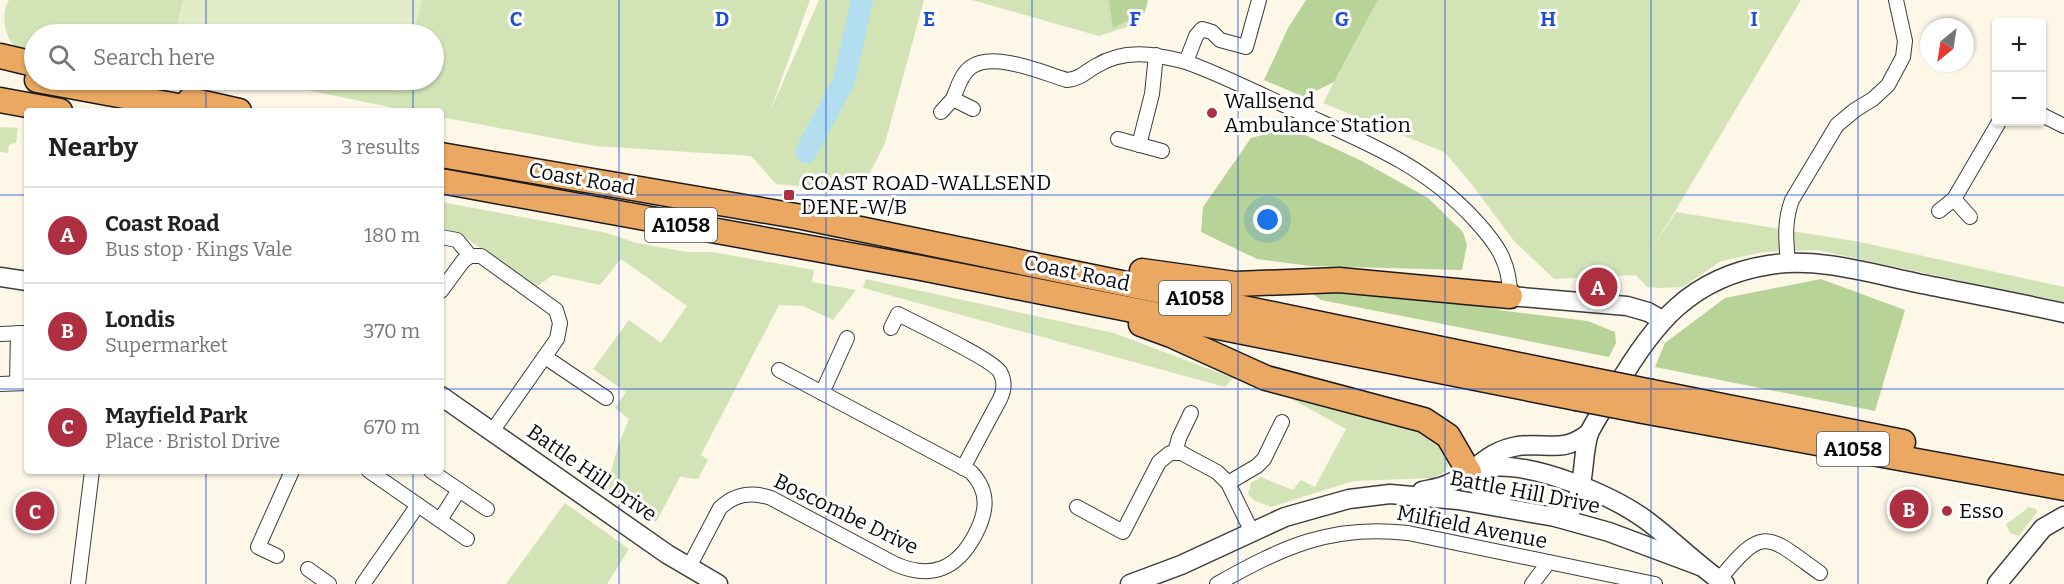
<!DOCTYPE html>
<meta charset="utf-8">
<style>
:root{--surface:#fff;--page:#f2f2f2;--text:#222;--muted:#767676;--line:#e0e0e0;--accent:#ad2f40}
body{margin:0;font-family:Bitter,serif;background:var(--page);color:var(--text)}
.controls{position:absolute;right:18px;top:18px;display:grid;overflow:hidden;border-radius:6px;box-shadow:0 2px 4px #0004}
.controls button{width:54px;height:54px;display:grid;place-items:center;padding:0;border:0;border-bottom:2px solid var(--line);background:var(--surface);color:var(--text);font:30px sans-serif}
.compass{position:absolute;left:1920px;top:18px;width:54px;height:54px;border-radius:50%;background:var(--surface);box-shadow:0 2px 4px #0004;rotate:210deg}
.you{position:absolute;left:1268px;top:220px;width:21px;height:21px;margin:-15px;border:4px solid #fff;border-radius:50%;background:#1a73e8;box-shadow:0 0 0 9px #1a73e833}
.badge{display:grid;place-items:center;width:39px;height:39px;border-radius:50%;background:var(--accent);color:#fff;font-size:20px;font-weight:700}
.pin{position:absolute;translate:-50% -50%;border:3px solid #fff;box-shadow:0 2px 6px #0006}
.list{margin:0;padding:0;list-style:none}
h2{display:flex;justify-content:space-between;align-items:center;height:78px;margin:0;padding:0 24px;font-size:26px}
h2 small{font-size:20px;font-weight:400;color:var(--muted)}
.list li{display:grid;grid-template-columns:39px 1fr auto;gap:18px;align-items:center;box-sizing:border-box;height:96px;padding:0 24px;border-top:2px solid var(--line)}
.list b{display:block;font-size:22px;white-space:nowrap}
.list p{margin:0;font-size:20px;white-space:nowrap;color:var(--muted)}
.list em{font-size:20px;font-style:normal;color:var(--muted)}
.icon{flex:none;width:33px;height:33px;fill:none;stroke:currentColor;stroke-width:2;stroke-linecap:round;stroke-linejoin:round}
.map{position:relative;flex:none;width:2064px;height:584px;overflow:hidden}
.search{position:absolute;background:var(--surface);box-shadow:0 2px 4px #0004;left:24px;top:24px;width:420px;height:66px;display:flex;align-items:center;gap:15px;box-sizing:border-box;padding:0 21px;border-radius:33px;color:var(--muted);font-size:22px}
.panel{position:absolute;background:var(--surface);box-shadow:0 2px 4px #0004;left:24px;top:108px;width:420px;height:366px;border-radius:6px}
.map>svg:first-child{display:block}
</style>
<div class="map">
<svg width="2064" height="584" viewBox="0 0 2064 584">
<rect width="100%" height="100%" fill="#fdf7e8"/>
<g fill="#d2e4b6">
<path d="M9 0H810L769 114 819 0H924L885 143 860 192 776 184 751 156 595 146 441 117V111H408L259 80H434V34H73L49 24 45 34H34V56C30 54 25 53 21 51 4 42 0 14 9 0Z"/>
<polygon points="972,0 1146,0 1139,23 1099,36"/>
<polygon points="1378,0 1801,0 1653,248 1676,212 1860,242 2064,287 2064,303 1817,250 1764,252 1721,261 1683,287 1661,288 1647,287 1636,275 1554,279 1514,241 1470,182 1444,152 1323,103"/>
<polygon points="0,127 18,128 16,143 9,145 8,153 0,152"/>
<polygon points="441,202 603,232 637,243 687,252 712,252 814,270 812,282 856,290 833,320 803,306 779,305 701,455 708,460 698,479 680,477 656,522 607,486 618,446 629,419 615,408 626,392 593,369 629,320 661,343 687,306 621,259 600,285 553,275 536,287 459,233 441,228"/>
<polygon points="866,279 1114,333 1233,378 1225,387 863,288"/>
<polygon points="1288,397 1421,431 1441,444 1449,459 1446,471 1434,478 1353,481 1271,507 1255,501 1248,494 1251,483 1261,477 1293,490 1301,480 1315,487 1346,429"/>
<polygon points="565,503 629,549 607,584 506,584"/>
<polygon points="2028,507 2036,509 2037,512 2019,536 2010,533 2006,524 2023,512"/>
</g>
<g fill="#b7d397">
<polygon points="1109,0 1148,0 1145,12 1113,28"/>
<polygon points="1306,0 1378,0 1334,82 1304,97 1264,80 1288,28"/>
<polygon points="1290,128 1360,160 1428,198 1463,232 1467,245 1462,270 1310,266 1257,259 1201,232 1203,207 1251,138"/>
<polygon points="1821,279 1905,310 1875,411 1655,367 1665,343 1725,298"/>
<polygon points="1309,291 1326,291 1463,302 1506,311 1588,321 1615,332 1616,343 1609,357 1321,300"/>
</g>
<g fill="#e2ecc7">
<polygon points="183,0 422,0 414,34 175,34"/>
<polygon points="347,80 404,80 401,92"/>
</g>
<g fill="none" stroke-linecap="round" stroke-linejoin="round">
<polyline stroke="#b2def0" stroke-width="22" points="806,152 844,81 862,0"/>
<g stroke="#3d3d3d" stroke-width="16">
<g id="minor">
<polyline points="1186,62 1196,36 1202,29 1212,32 1220,40 1246,47 1259,0"/>
<path d="M953 99C957 89 961 74 971 67 994 51 1043 73 1067 80 1080 79 1085 72 1096 66 1125 48 1154 54 1186 62 1225 76 1261 95 1299 112 1365 142 1425 165 1475 220 1497 244 1510 262 1510 296"/>
<polyline points="941,112 953,99 973,109"/>
<polyline points="2042,115 2064,126"/>
<polyline points="1118,139 1162,151"/>
<polyline points="1139,145 1152,94 1156,55"/>
<polyline points="1954,199 1970,217"/>
<polyline points="1939,211 1954,199 1999,122"/>
<polyline points="441,237 457,240 470,256 481,256 556,310 560,323 557,339 493,430"/>
<path d="M1788 263C1786 241 1784 221 1792 200L1837 125 1855 110 1873 99 1888 85 1903 57 1905 41 1896 0"/>
<polyline points="441,291 463,261 470,256"/>
<path d="M891 328 898 314C917 324 992 359 1000 372 1005 381 1004 391 1000 399L963 468"/>
<polyline points="0,334 25,333"/>
<polyline points="545,357 606,398"/>
<polyline points="17,383 18,333"/>
<polyline points="0,384 27,383"/>
<polyline points="822,393 847,338"/>
<polyline points="1175,452 1179,438 1191,413"/>
<polyline points="369,471 467,539"/>
<polyline points="431,471 487,509"/>
<polyline points="1228,483 1257,466 1264,459 1282,422"/>
<polyline points="1077,507 1123,532 1159,462 1170,453 1182,453 1187,456 1217,472 1228,483 1252,532"/>
<polyline points="440,520 459,490"/>
<polyline points="277,556 258,547 292,471"/>
<path d="M689 567 720 508C735 494 751 491 771 498L895 564C931 580 957 569 975 535 987 512 990 492 971 472L779 370"/>
<polyline points="308,569 329,584"/>
<path d="M1719 580C1764 524 1767 535 1820 573"/>
<polyline points="78,584 92,471"/>
<polyline points="363,584 418,505"/>
<path d="M1217 584C1283 547 1331 524 1408 533L1655 584"/>
<polyline points="1532,584 1548,563"/>
</g>
</g>
<g stroke="#3d3d3d" stroke-width="21">
<g id="tertiary">
<polyline points="0,277 27,281"/>
<polyline points="1510,296 1627,306 1648,312 1662,320"/>
<polyline points="441,396 667,554 718,584"/>
<path d="M1473 470C1486 458 1499 449 1518 446 1548 442 1562 454 1589 433"/>
<polyline points="1469,472 1483,493 1502,503"/>
<path d="M1422 491C1431 489 1440 488 1448 484 1463 478 1474 469 1491 467 1535 463 1610 494 1646 520 1673 540 1697 565 1725 584"/>
<path d="M1555 517C1590 515 1579 454 1590 431 1598 416 1607 402 1616 388 1653 324 1691 277 1769 265 1818 257 1869 273 1917 283 1966 293 2015 302 2064 313"/>
<polyline points="1130,584 1181,565 1285,517 1349,499 1390,494 1458,500 1555,517 1609,532 1700,566"/>
<polyline points="1997,584 2043,528 2064,516"/>
</g>
</g>
<g stroke="#1b1b1b" stroke-width="27">
<g id="trunk">
<polyline points="0,56 34,64"/>
<polyline points="37,80 205,111"/>
<polyline points="0,100 60,111"/>
<polyline points="190,100 239,111"/>
<polyline points="441,155 802,217 1587,379"/>
<polyline points="441,181 921,268 1576,398"/>
<polyline points="1142,271 1235,284 1339,280 1510,296"/>
<polyline points="1141,324 1171,335 1266,378 1424,420 1448,436 1469,472"/>
<polyline points="1652,392 1903,442"/>
<polyline points="1643,411 2064,488"/>
</g>
</g>
<use href="#minor" stroke="#fff" stroke-width="14"/>
<use href="#tertiary" stroke="#fff" stroke-width="18"/>
<use href="#trunk" stroke="#eaa862" stroke-width="24"/>
<g stroke="#1b1b1b" stroke-width="27" stroke-linecap="butt">
<g id="trunk-bridge">
<polyline points="1587,379 1652,392"/>
<polyline points="1576,398 1643,411"/>
</g>
</g>
<use href="#trunk-bridge" stroke="#eaa862" stroke-width="24"/>
</g>
<path fill="none" stroke="#1d4ed8" stroke-width="1.5" stroke-opacity="0.55" d="M206 0V34M413 0V34M619 0V584M826 0V584M1032 0V584M1238 0V584M1445 0V584M1651 0V584M1858 0V584M206 80V111M413 80V111M0 195H27M441 195H2064M0 389H27M441 389H2064M206 471V584M413 471V584"/>
<g fill="#ad2f40" stroke="#fff" stroke-width="2">
<circle cx="1212" cy="113" r="6"/>
<rect x="783" y="189" width="12" height="12" rx="3"/>
<circle cx="1947" cy="511" r="6"/>
</g>
<g text-anchor="middle" dominant-baseline="central" stroke-width="6" stroke-linejoin="round" paint-order="stroke">
<g fill="#fff" stroke="#545454" stroke-width="1.5">
<rect x="645" y="208" width="72" height="34" rx="4.5"/>
<rect x="1159" y="281" width="72" height="34" rx="4.5"/>
<rect x="1817" y="432" width="72" height="34" rx="4.5"/>
</g>
<g font-size="20" font-weight="bold" fill="#0a0a0a">
<text x="681" y="225">A1058</text>
<text x="1195" y="298">A1058</text>
<text x="1853" y="449">A1058</text>
</g>
<g font-size="21" fill="#0a0a0a" stroke="#fff" text-anchor="start">
<text x="1224" y="101">Wallsend<tspan x="1224" dy="24">Ambulance Station</tspan></text>
<text x="801" y="183">COAST ROAD-WALLSEND<tspan x="801" dy="24">DENE-W/B</tspan></text>
<text x="1959" y="511">Esso</text>
</g>
<g font-size="21" fill="#0a0a0a" stroke="#fff">
<text transform="translate(582 179) rotate(10)">Coast Road</text>
<text transform="translate(1077 273) rotate(12)">Coast Road</text>
<text transform="translate(592 473) rotate(35)">Battle Hill Drive</text>
<text transform="translate(1525 492) rotate(11)">Battle Hill Drive</text>
<text transform="translate(846 514) rotate(26)">Boscombe Drive</text>
<text transform="translate(1472 527) rotate(11)">Milfield Avenue</text>
</g>
</g>
<g font-size="20" text-anchor="middle" font-weight="bold" fill="#1d4ed8" stroke="#fff" stroke-width="6" stroke-linejoin="round" paint-order="stroke">
<text x="516" y="26">C</text>
<text x="722" y="26">D</text>
<text x="929" y="26">E</text>
<text x="1135" y="26">F</text>
<text x="1342" y="26">G</text>
<text x="1548" y="26">H</text>
<text x="1754" y="26">I</text>
</g>
</svg>
<div class="controls">
<button>+</button>
<button>−</button>
</div>
<svg class="compass" viewBox="-18 -18 36 36"><path d="M0-13l5 13h-10z" fill="#e53935"/><path d="M0 13l5-13h-10z" fill="#767676"/></svg>
<div class="you"></div>
<div class="pin badge" style="left:1598px;top:287px">A</div>
<div class="pin badge" style="left:1909px;top:509px">B</div>
<div class="pin badge" style="left:35px;top:511px">C</div>
<div class="search"><svg class="icon" aria-label="search" viewBox="0 0 24 24"><circle cx="10" cy="10" r="6"/><path d="M15 15l6 6"/></svg>Search here</div>
<section class="panel">
<h2>Nearby<small>3 results</small></h2>
<ul class="list">
<li><span class="badge">A</span><div><b>Coast Road</b><p>Bus stop · Kings Vale</p></div><em>180 m</em></li>
<li><span class="badge">B</span><div><b>Londis</b><p>Supermarket</p></div><em>370 m</em></li>
<li><span class="badge">C</span><div><b>Mayfield Park</b><p>Place · Bristol Drive</p></div><em>670 m</em></li>
</ul>
</section>
</div>
